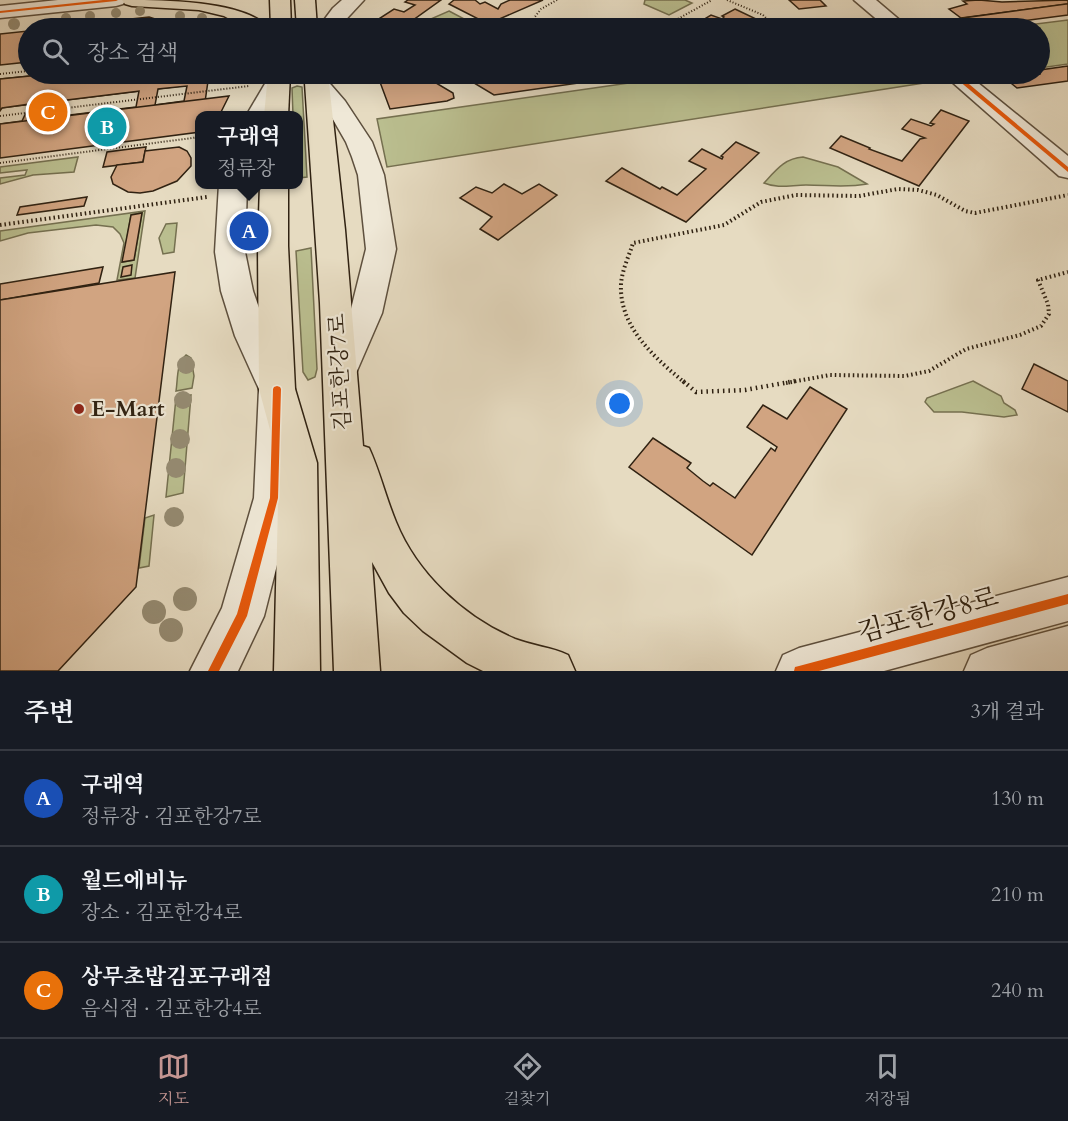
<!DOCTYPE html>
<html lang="ko">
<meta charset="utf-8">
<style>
:root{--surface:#171b24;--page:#242831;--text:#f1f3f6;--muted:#9ea1a6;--line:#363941;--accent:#c59692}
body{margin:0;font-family:Cardo,"Noto Serif KR",serif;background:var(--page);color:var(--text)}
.you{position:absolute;left:620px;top:404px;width:21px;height:21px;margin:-15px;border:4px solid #fff;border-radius:50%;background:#1a73e8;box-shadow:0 0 0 9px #1a73e833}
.badge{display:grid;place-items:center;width:39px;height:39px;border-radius:50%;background:var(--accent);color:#fff;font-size:20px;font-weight:700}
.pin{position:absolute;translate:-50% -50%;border:3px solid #fff;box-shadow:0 2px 6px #0006}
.popup{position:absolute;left:195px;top:111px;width:108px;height:78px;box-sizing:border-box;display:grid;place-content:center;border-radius:12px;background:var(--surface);filter:drop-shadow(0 2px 4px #0005);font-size:20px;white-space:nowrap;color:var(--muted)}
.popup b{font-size:22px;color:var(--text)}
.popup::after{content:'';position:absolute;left:50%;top:100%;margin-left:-12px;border:12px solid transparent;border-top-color:var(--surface)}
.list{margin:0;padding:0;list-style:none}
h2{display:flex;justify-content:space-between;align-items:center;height:78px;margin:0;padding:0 24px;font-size:26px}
h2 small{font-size:20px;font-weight:400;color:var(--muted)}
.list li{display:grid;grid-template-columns:39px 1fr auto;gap:18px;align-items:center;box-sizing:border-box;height:96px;padding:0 24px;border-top:2px solid var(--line)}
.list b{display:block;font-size:22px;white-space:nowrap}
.list p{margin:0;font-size:20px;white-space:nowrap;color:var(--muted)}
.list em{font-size:20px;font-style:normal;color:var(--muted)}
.icon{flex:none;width:33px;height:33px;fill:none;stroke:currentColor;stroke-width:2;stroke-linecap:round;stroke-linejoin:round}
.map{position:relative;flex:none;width:1068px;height:671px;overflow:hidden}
.search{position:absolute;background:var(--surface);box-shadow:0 6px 24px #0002;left:18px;right:18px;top:18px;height:66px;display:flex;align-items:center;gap:15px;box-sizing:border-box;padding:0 21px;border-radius:33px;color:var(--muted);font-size:22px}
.sheet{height:366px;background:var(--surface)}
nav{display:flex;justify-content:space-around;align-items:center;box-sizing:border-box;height:84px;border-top:2px solid var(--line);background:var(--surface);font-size:16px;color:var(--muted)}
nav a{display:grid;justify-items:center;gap:3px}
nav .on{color:var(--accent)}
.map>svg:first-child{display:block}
</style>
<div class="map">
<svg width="1068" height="671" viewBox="0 0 1068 671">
<rect width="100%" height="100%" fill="#e6dbc1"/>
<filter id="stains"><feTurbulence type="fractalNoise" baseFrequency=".00333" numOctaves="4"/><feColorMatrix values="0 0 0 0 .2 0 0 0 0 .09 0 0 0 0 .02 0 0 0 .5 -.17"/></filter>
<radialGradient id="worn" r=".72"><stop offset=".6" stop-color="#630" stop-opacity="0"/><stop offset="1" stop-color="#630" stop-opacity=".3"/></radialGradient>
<g fill="#babe8f" stroke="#757050" stroke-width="1.5" fill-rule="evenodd">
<polygon points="645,0 685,0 692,3 669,15 644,4"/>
<polygon points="449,11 470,22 452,28 433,18"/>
<polygon points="1068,20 1068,64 1040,68 1040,28 1003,28"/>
<polygon points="692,74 913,74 924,83 387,167 377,119"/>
<polygon points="297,86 302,87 307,177 299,178 298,116 293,115 292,88"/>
<polygon points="78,157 74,172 33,175 0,184 0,178 25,175 27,170 0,173 0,167"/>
<path d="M803 157 838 167 867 184C846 188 827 185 806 185 791 185 778 189 764 183 776 170 785 158 803 157Z"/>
<path d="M145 211 135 278 117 280 124 243 120 234 113 227 96 225 28 233 0 241V231ZM142 213 134 260 123 262 131 215Z"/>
<polygon points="177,223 174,252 163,254 159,238 166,224"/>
<polygon points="311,248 317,369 315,377 308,380 303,372 296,251"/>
<path d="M186 355 191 358 194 376 192 388 176 391C178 379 176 364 186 355Z"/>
<polygon points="973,381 1001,396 1004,403 1015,410 1017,415 1004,417 962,412 934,412 925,402 927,398"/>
<polygon points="191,395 183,493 166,497 176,398"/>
<polygon points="154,515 149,566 139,568 145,518"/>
</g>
<g fill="#d1a481" stroke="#302212" stroke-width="1.5" fill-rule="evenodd">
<polygon points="408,0 441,0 416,18 434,28 384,28 374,22 394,9 404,12 415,5 405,2"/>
<polygon points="454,0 475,0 480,4 485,2 498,9 501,4 510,0 543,0 488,24 449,4"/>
<polygon points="789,0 820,0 826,6 799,9"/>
<polygon points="979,0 1002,2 1068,0 1068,4 961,18 949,9 967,4 963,1"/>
<polygon points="1066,4 1068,4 1068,15 968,28 943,28 934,22"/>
<polygon points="735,9 754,18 736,28 701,28 711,25 701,21 711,15 722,19 724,17 722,16"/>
<polygon points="149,17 183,28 48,28"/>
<polygon points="655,21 665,26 671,28 641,28"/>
<polygon points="848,24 854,28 814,28"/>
<polygon points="28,31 28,62 0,65 0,34"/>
<polygon points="1068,66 1068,81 1017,88 1001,75 1040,74 1040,70"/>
<polygon points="50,74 231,74 231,80 0,108 0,79"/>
<path d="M50 74H209L203 116H200V124L0 149V124L22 121 30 104 2 108 0 111V79ZM187 86 184 101 155 105 158 89ZM139 91 136 107 45 118 51 102Z"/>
<polygon points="377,74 421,74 453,93 454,98 447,101 390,109"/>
<polygon points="459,74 488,74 500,78 508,74 642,74 494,95"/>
<polygon points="229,96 219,116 200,116 200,132 0,158 0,124"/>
<polygon points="941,110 969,121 919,186 830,148 841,136 870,148 869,149 902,161 920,139 925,138 902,129 911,119 931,126 934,124 930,123"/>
<polygon points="736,142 759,153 686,222 606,181 622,168 660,189 662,187 677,195 706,169 689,161 702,149 722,159 723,157 721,156"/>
<polygon points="146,147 143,162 103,167 107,152"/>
<polygon points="179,147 187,151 191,158 191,166 177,181 153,191 140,193 128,192 113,184 111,177 117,165 143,162 145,151"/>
<polygon points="504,184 522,194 539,184 557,195 498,240 480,229 492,217 460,198 476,187 492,193"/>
<polygon points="87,197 84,206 17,215 20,207"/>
<polygon points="142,213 134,260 122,262 131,215"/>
<polygon points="132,265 131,275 121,277 123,267"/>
<polygon points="103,267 99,283 0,300 0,284"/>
<polygon points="175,272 136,587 58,671 0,671 0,300"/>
<polygon points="1034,364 1068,381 1068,412 1022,389"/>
<polygon points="810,387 847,409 752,555 629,467 653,438 691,463 687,468 703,481 710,486 713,483 735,498 771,448 775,451 777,447 747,427 763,405 787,419"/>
</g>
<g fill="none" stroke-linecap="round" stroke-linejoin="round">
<g stroke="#5e503e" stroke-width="3">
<g id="minor">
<polygon points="58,0 126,0 123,4 116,6 0,18 0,6"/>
<polygon points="342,0 364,0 338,28 318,28 333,8"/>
<polygon points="854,0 876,0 909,28 887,28"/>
<polygon points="943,74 967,74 1068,156 1068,178 1059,176"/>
<polygon points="277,75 285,77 289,82 270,116 246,116 269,77"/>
<polygon points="317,76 325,78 345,101 372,142 384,175 396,249 382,313 353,380 341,384 329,380 324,370 350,313 366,249 358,175 352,157 346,142 327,109 305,83 309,78"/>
<polygon points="219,184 247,184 245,252 253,291 269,336 295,389 294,498 264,616 238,671 190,671 222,608 254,498 259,389 235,336 221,291 215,252"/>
<polygon points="1068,577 1068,621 884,671 776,671 783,655 799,648"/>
<polygon points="1068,626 1068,671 964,671 971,655 987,648"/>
</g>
</g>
<g stroke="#302212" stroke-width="3">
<g id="major">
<path d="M122 0C161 0 244 0 269 28H246L224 16 199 10 132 6 125 4Z"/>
<polygon points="270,0 290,0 291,28 271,28"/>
<polygon points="295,0 315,0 317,28 297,28"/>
<polygon points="268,74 290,74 288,116 264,116"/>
<path d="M302 74H324L329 83 345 230 363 446 369 448C380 472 386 498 396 522 417 574 464 617 515 639 533 646 551 647 568 655L575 671H483L467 663 423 631 404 613 389 593 372 562 380 671H334L320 303 305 83Z"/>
<polygon points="260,184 288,184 288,246 295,389 317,463 320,671 274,671 279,463 259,389 258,246"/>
</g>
</g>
<g stroke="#302212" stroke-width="2" stroke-dasharray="1 2" stroke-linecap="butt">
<polyline points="727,0 763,15 775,27"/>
<polyline points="665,26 712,0"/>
<polyline points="536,28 534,18 541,9 557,0"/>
<polyline points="0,74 28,71"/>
<polyline points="0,116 249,86"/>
<polyline points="0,163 200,137"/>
</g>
<g stroke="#302212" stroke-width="4" stroke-dasharray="1.5 3" stroke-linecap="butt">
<polyline points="0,225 207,197"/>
<path d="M685 383C654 357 619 327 621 284 622 270 629 256 633 243L724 225 761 202 796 195 859 196 898 189 918 190 937 195 965 211 975 213 1068 195"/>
<polyline points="786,383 830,375 905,376 929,371 966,349 1020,335 1041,326 1049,314 1048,304 1038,280 1068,272"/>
</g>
<polyline stroke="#302212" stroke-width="4.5" stroke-dasharray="1.5 4" stroke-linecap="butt" points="683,381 696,392 745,390 795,381"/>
<use href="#minor" fill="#efe8d7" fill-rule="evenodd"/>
<use href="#major" fill="#e6dbc1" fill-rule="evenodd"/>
<g stroke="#efe8d7" stroke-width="3">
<g id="cycleway">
<polygon points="103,0 118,0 116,1 0,13 0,11"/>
<polygon points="952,74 957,74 1068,167 1068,172 952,75"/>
<polygon points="277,386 280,387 281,389 278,498 247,616 219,671 208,671 237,614 270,498 273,389 274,387"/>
<polygon points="1068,594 1068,604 819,671 794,671 795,667 799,666"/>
</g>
</g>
<use href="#cycleway" fill="#e8590c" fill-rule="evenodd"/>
</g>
<g fill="#958b72">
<circle cx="140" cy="11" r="5"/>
<circle cx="116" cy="13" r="5"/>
<circle cx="90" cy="16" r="5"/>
<circle cx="180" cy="16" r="5"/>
<circle cx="66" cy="18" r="5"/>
<circle cx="202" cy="18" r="5"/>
<circle cx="14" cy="24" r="6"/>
<circle cx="186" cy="365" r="9"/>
<circle cx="183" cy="400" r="9"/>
<circle cx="180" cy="439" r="10"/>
<circle cx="176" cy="468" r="10"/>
<circle cx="174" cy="517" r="10"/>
<circle cx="185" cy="599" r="12"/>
<circle cx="154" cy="612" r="12"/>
<circle cx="171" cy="630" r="12"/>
</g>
<circle fill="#8f2418" stroke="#efe8d7" stroke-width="2" cx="79" cy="409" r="6"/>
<g text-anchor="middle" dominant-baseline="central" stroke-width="4.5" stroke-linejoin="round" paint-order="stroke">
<g font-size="22" fill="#302212" stroke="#efe8d7">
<text transform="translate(340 372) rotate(-93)">김포한강7로</text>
</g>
<g font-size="22" font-weight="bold" fill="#302212" stroke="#efe8d7" text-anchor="start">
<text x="91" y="409">E-Mart</text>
</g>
<g font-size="27" fill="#302212" stroke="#efe8d7">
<text transform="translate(928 615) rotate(-15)">김포한강8로</text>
</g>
</g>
<rect width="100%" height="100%" filter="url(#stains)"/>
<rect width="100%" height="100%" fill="url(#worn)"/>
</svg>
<div class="you"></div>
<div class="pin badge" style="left:249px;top:231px;background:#1a4fb4">A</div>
<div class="popup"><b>구래역</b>정류장</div>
<div class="pin badge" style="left:107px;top:127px;background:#0f9aa8">B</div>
<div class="pin badge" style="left:48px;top:112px;background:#e8710a">C</div>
<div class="search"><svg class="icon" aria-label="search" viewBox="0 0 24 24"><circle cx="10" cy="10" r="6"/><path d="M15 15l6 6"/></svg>장소 검색</div>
</div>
<section class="sheet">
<h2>주변<small>3개 결과</small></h2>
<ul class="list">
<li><span class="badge" style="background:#1a4fb4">A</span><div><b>구래역</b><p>정류장 · 김포한강7로</p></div><em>130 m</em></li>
<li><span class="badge" style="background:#0f9aa8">B</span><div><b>월드에비뉴</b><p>장소 · 김포한강4로</p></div><em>210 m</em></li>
<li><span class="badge" style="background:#e8710a">C</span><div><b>상무초밥김포구래점</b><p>음식점 · 김포한강4로</p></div><em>240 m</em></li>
</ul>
</section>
<nav>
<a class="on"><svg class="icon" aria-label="map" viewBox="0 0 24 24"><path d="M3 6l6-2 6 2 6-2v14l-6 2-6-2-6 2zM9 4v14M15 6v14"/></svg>지도</a>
<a><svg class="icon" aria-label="directions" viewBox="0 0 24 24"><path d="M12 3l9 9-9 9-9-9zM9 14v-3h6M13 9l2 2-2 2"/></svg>길찾기</a>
<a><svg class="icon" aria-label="saved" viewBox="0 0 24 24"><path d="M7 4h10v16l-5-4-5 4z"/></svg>저장됨</a>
</nav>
